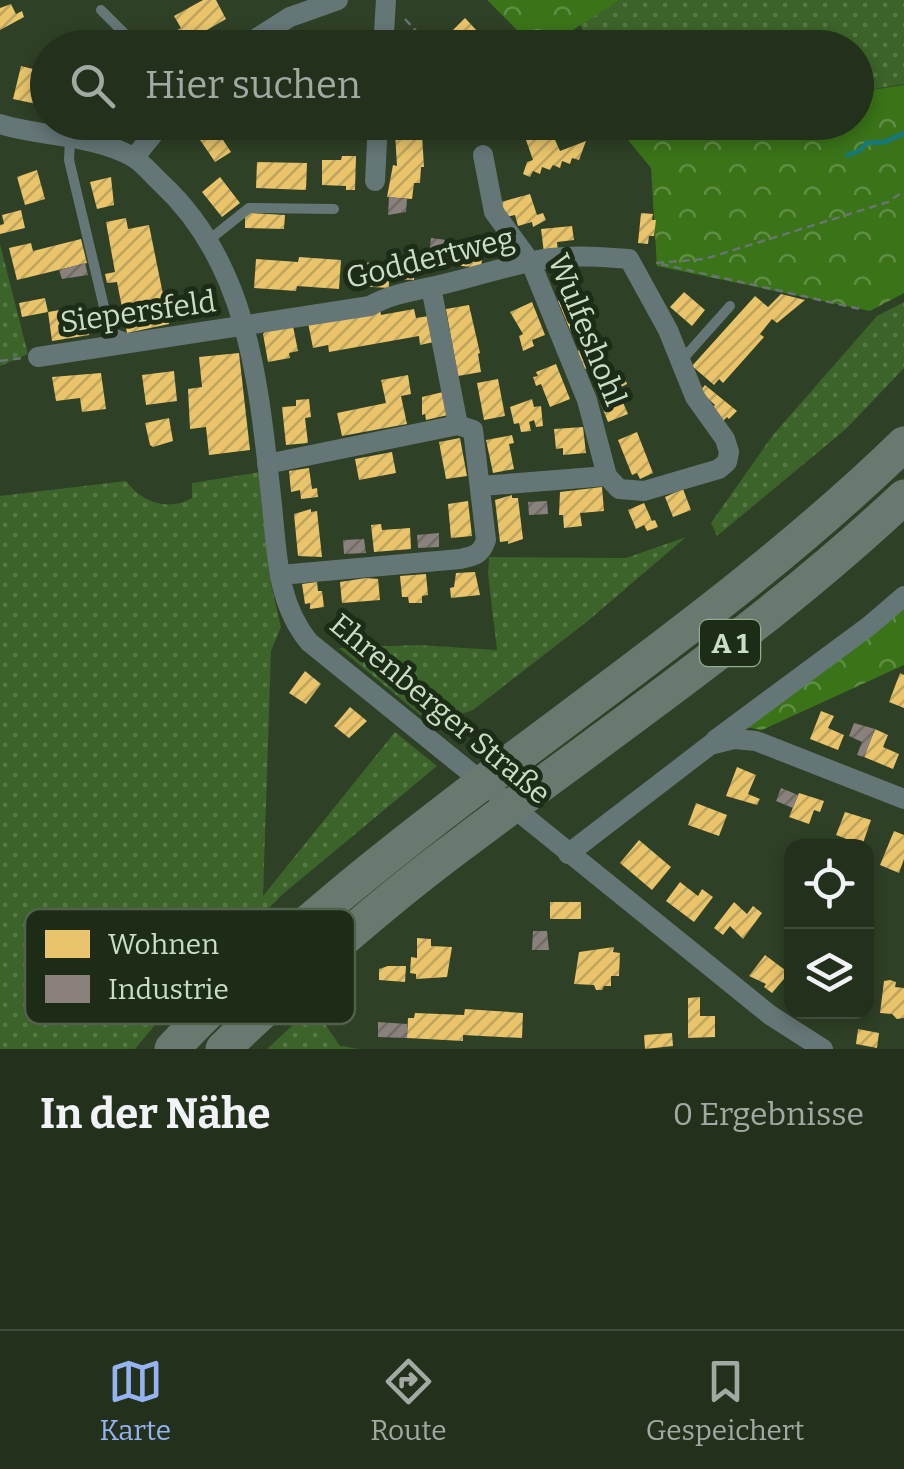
<!DOCTYPE html>
<html lang="de">
<meta charset="utf-8">
<style>
:root{--surface:#22301c;--page:#2a3825;--text:#f1f3f6;--muted:#a2a9a3;--line:#3f4b3b;--accent:#95b2f1}
body{margin:0;font-family:Bitter,serif;background:var(--page);color:var(--text)}
.controls{position:absolute;right:30px;bottom:30px;display:grid;overflow:hidden;border-radius:20px;box-shadow:0 5px 15px #0003}
.controls button{width:90px;height:90px;display:grid;place-items:center;padding:0;border:0;border-bottom:2px solid var(--line);background:var(--surface);color:var(--text);font:50px sans-serif}
.list{margin:0;padding:0;list-style:none}
h2{display:flex;justify-content:space-between;align-items:center;height:130px;margin:0;padding:0 40px;font-size:42px}
h2 small{font-size:32px;font-weight:400;color:var(--muted)}
.icon{flex:none;width:55px;height:55px;fill:none;stroke:currentColor;stroke-width:2;stroke-linecap:round;stroke-linejoin:round}
.map{position:relative;flex:none;width:904px;height:1049px;overflow:hidden}
.search{position:absolute;background:var(--surface);box-shadow:0 5px 15px #0003;left:30px;right:30px;top:30px;height:110px;display:flex;align-items:center;gap:25px;box-sizing:border-box;padding:0 35px;border-radius:55px;color:var(--muted);font-size:38px}
.sheet{height:280px;background:var(--surface)}
nav{display:flex;justify-content:space-around;align-items:center;box-sizing:border-box;height:140px;border-top:2px solid var(--line);background:var(--surface);font-size:28px;color:var(--muted)}
nav a{display:grid;justify-items:center;gap:5px}
nav .on{color:var(--accent)}
.map>svg:first-child{display:block}
</style>
<div class="map">
<svg width="904" height="1049" viewBox="0 0 904 1049">
<defs>
<pattern id="grass-dots" width="8" height="8" patternUnits="userSpaceOnUse" patternTransform="scale(2.5)"><rect width="8" height="8" fill="#3c6329"/><path d="M2 2h.1M6 6h.1" fill="none" stroke="#577946" stroke-width="1.8" stroke-linecap="round"/></pattern>
<pattern id="forest-crowns" width="20" height="18" patternUnits="userSpaceOnUse" patternTransform="scale(2.5)"><rect width="20" height="18" fill="#3b7319"/><path d="M2 6a3 3 0 1 1 6 0M12 15a3 3 0 1 1 6 0" fill="none" stroke="#5f8d43"/></pattern>
<pattern id="homes-hatch" width="6" height="6" patternUnits="userSpaceOnUse" patternTransform="scale(2.5)"><rect width="6" height="6" fill="#e9c46a"/><path d="M-1 1l2-2M0 6l6-6M5 7l2-2" fill="none" stroke="#bea45e"/></pattern>
<pattern id="industry-hatch" width="6" height="6" patternUnits="userSpaceOnUse" patternTransform="scale(2.5)"><rect width="6" height="6" fill="#8a817c"/><path d="M-1 1l2-2M0 6l6-6M5 7l2-2" fill="none" stroke="#6f6b65"/></pattern>
</defs>
<rect width="100%" height="100%" fill="#2e4026"/>
<g fill="url(#grass-dots)">
<polygon points="620,0 904,0 904,84 857,92 856,48 589,47 580,24"/>
<polygon points="0,244 28,354 0,366"/>
<polygon points="904,302 904,368 846,429 717,536 711,523 773,435 877,316"/>
<path d="M260 472 272 588 281 627 271 651 263 896 395 732 437 766 283 894 169 1008 135 1049H0V496L126 481C141 502 168 512 192 498V483Z"/>
<polygon points="686,537 589,620 473,710 438,722 435,727 339,648 418,645 497,650 488,574 489,557 626,558"/>
<polygon points="318,1014 340,1046 360,1049 267,1049 297,1021"/>
</g>
<g fill="url(#forest-crowns)">
<polygon points="487,0 620,0 546,47 535,48"/>
<polygon points="904,85 904,293 870,311 657,266 651,168 619,129 658,122 856,122 857,92"/>
<polygon points="904,605 904,665 762,730 745,727"/>
</g>
<g fill="url(#homes-hatch)">
<polygon points="203,0 216,0 226,19 188,41 192,48 146,48 181,28 174,16"/>
<polygon points="11,4 16,14 22,11 24,17 0,30 0,8"/>
<polygon points="465,18 493,48 458,48 447,36"/>
<polygon points="21,66 41,71 38,83 46,85 41,105 13,99"/>
<polygon points="107,122 141,122 125,139"/>
<polygon points="188,122 211,122 231,152 215,162"/>
<polygon points="513,122 547,122 560,151 586,141 579,160 572,158 570,164 562,161 560,168 553,165 550,170 542,167 540,174 533,171 530,177 523,174 527,162 533,160 526,140"/>
<polygon points="395,133 422,135 424,167 421,167 420,183 414,183 412,199 387,197 393,165 397,166"/>
<polygon points="342,156 356,156 355,190 346,190 346,186 322,185 322,160 341,160"/>
<polygon points="257,162 307,163 306,190 256,188"/>
<polygon points="37,170 45,199 25,205 17,177"/>
<polygon points="111,177 114,205 97,209 90,182"/>
<polygon points="220,177 240,203 222,217 202,192"/>
<polygon points="530,194 537,215 543,213 546,220 533,227 532,222 518,226 515,215 506,217 501,202"/>
<polygon points="21,210 25,228 0,234 0,225 4,224 2,215"/>
<polygon points="250,213 285,215 284,229 245,228 245,217"/>
<polygon points="641,213 653,214 652,220 656,220 654,236 649,236 648,244 638,243"/>
<polygon points="126,218 128,229 149,225 169,324 127,333 117,282 107,283 105,274 115,272 106,222"/>
<polygon points="572,226 574,240 557,242 558,252 544,253 541,229"/>
<polygon points="81,239 87,263 17,280 9,248 31,243 33,251"/>
<polygon points="464,240 484,242 481,268 443,264 445,242 464,244"/>
<polygon points="299,257 341,260 339,289 297,286 296,291 254,288 256,259 298,262"/>
<polygon points="360,262 415,266 414,280 389,279 389,288 358,286"/>
<polygon points="684,292 705,310 692,326 670,307"/>
<polygon points="577,293 584,309 590,309 595,323 571,332 558,301"/>
<polygon points="781,294 805,300 777,323 772,319 760,334 764,337 723,383 719,379 714,385 692,366 755,296 768,307"/>
<polygon points="45,298 48,312 22,317 19,303"/>
<polygon points="532,302 545,335 532,340 534,346 523,351 519,336 523,334 510,312"/>
<polygon points="469,305 480,353 478,354 481,372 458,376 446,309"/>
<polygon points="414,309 416,318 429,316 434,342 420,345 419,336 329,352 328,345 313,348 308,323 380,310 381,315"/>
<polygon points="60,310 61,314 85,311 89,335 52,341 48,312"/>
<polygon points="293,326 298,351 289,353 290,358 268,362 263,334 266,331"/>
<polygon points="598,343 605,361 585,369 577,351"/>
<polygon points="239,353 250,450 209,455 206,427 190,429 188,389 202,387 199,357"/>
<polygon points="556,364 570,399 550,407 541,384 536,386 533,377 538,376 536,372"/>
<polygon points="174,371 177,401 146,405 142,375"/>
<polygon points="622,371 627,384 617,389 628,414 608,422 594,387 613,379 612,375"/>
<polygon points="101,373 106,409 82,412 80,398 56,401 52,377"/>
<polygon points="408,375 411,394 401,396 407,424 342,436 337,413 386,403 381,380"/>
<polygon points="498,379 505,416 484,420 477,383"/>
<polygon points="705,385 737,411 729,419 727,417 723,421 711,410 715,405 700,391"/>
<polygon points="443,392 448,415 426,420 425,414 422,415 422,397"/>
<polygon points="309,399 311,417 305,418 308,443 286,445 282,407 296,406 296,400"/>
<polygon points="532,399 534,407 541,406 543,426 536,427 534,420 529,422 531,431 521,432 519,423 514,424 510,407"/>
<polygon points="169,418 173,441 153,447 150,445 145,423"/>
<polygon points="583,427 586,453 563,455 563,448 556,449 554,429"/>
<polygon points="637,432 653,473 640,479 637,473 632,475 618,440"/>
<polygon points="512,435 514,443 509,444 514,469 493,473 486,440"/>
<polygon points="460,438 467,476 446,479 439,442"/>
<polygon points="392,452 396,473 359,480 355,459"/>
<polygon points="309,468 312,489 317,488 318,497 301,499 300,490 291,492 289,471"/>
<polygon points="602,487 604,511 580,513 582,526 564,528 563,515 559,515 560,492"/>
<polygon points="683,489 691,510 673,517 665,497"/>
<polygon points="512,495 512,498 518,498 523,539 508,544 508,541 500,542 495,500"/>
<polygon points="468,501 472,536 451,538 448,504"/>
<polygon points="644,503 652,521 655,520 658,527 647,531 644,525 636,529 628,510"/>
<polygon points="311,509 311,512 317,511 322,557 298,556 294,514"/>
<polygon points="381,524 382,530 410,528 411,549 374,552 371,525"/>
<polygon points="475,572 480,595 451,598 450,588 454,587 456,573"/>
<polygon points="426,574 428,595 422,596 422,603 409,603 408,597 402,597 400,576"/>
<polygon points="366,578 378,579 380,600 342,603 340,582"/>
<polygon points="317,582 318,591 322,591 324,607 310,609 310,603 305,604 302,584"/>
<polygon points="305,671 321,684 306,704 289,693"/>
<polygon points="900,673 904,675 904,708 889,702"/>
<polygon points="350,707 367,721 349,738 334,726"/>
<polygon points="821,711 834,716 828,728 844,735 838,750 810,739"/>
<polygon points="875,729 888,735 883,747 899,754 893,769 864,757"/>
<polygon points="737,767 756,775 748,794 760,799 757,805 726,796"/>
<polygon points="799,793 824,801 820,812 814,810 809,824 789,817"/>
<polygon points="696,803 727,815 719,836 688,825"/>
<polygon points="845,812 871,820 862,846 850,846 852,841 836,835"/>
<polygon points="894,831 904,835 904,859 899,873 880,865"/>
<polygon points="639,840 671,867 652,890 620,863"/>
<polygon points="680,882 698,896 702,889 713,897 694,922 666,901"/>
<rect x="550" y="902" width="31" height="17"/>
<polygon points="734,902 747,914 753,906 762,913 743,939 730,926 723,935 714,928"/>
<polygon points="417,938 431,939 431,946 452,947 447,977 416,979 416,974 410,973 411,957 417,958"/>
<polygon points="614,947 613,952 620,953 619,976 611,976 611,986 604,986 602,990 596,990 594,985 574,984 579,952"/>
<polygon points="765,955 789,973 772,993 764,987 766,984 749,976"/>
<polygon points="388,966 406,966 405,982 379,980 379,969"/>
<polygon points="890,980 896,982 895,987 904,988 904,1018 897,1019 892,1014 880,1013 884,981"/>
<polygon points="700,997 700,1016 715,1016 715,1037 688,1038 688,998"/>
<polygon points="465,1009 523,1013 522,1038 463,1035 463,1041 407,1038 408,1018 414,1018 415,1013 464,1015"/>
<polygon points="858,1029 879,1033 877,1048 856,1044"/>
<polygon points="672,1033 673,1046 645,1049 644,1035"/>
</g>
<g fill="url(#industry-hatch)">
<polygon points="389,197 407,199 406,212 388,215"/>
<polygon points="431,238 446,240 444,257 429,255"/>
<polygon points="85,263 88,275 62,279 59,270"/>
<polygon points="547,501 548,514 529,515 528,502"/>
<polygon points="439,533 439,547 418,548 417,535"/>
<polygon points="364,539 366,553 344,554 343,540"/>
<polygon points="854,723 875,729 864,757 857,755 862,742 849,736"/>
<polygon points="781,788 798,795 793,808 776,801"/>
<polygon points="533,931 547,931 549,950 532,950"/>
<polygon points="378,1022 407,1024 407,1038 378,1037"/>
</g>
<g fill="none" stroke-linecap="round" stroke-linejoin="round">
<polyline stroke="#177877" stroke-width="5" points="848,155 859,151 867,143 885,142 904,133"/>
<g stroke="#677471" stroke-width="2.5" stroke-dasharray="8 5" stroke-linecap="butt">
<polyline points="405,19 432,48"/>
<polyline points="483,122 483,134"/>
<polyline points="656,263 705,259 888,202 904,191"/>
<polyline points="661,264 860,309"/>
<polyline points="0,361 22,358"/>
</g>
<g stroke="#657677" stroke-width="10">
<polyline points="101,10 127,36 133,48"/>
<polyline points="70,139 69,160 110,332 124,337"/>
<polyline points="209,240 249,208 334,209"/>
<polyline points="681,361 730,306"/>
</g>
<g stroke="#657677" stroke-width="20">
<polyline points="241,48 290,17 338,0"/>
<polyline points="383,48 386,0"/>
<path d="M0 124C42 137 94 135 133 157 143 163 152 175 161 183 251 266 259 390 272 505 277 554 277 603 309 642L770 1015 823 1049"/>
<polyline points="134,158 163,122"/>
<polyline points="375,181 378,122"/>
<path d="M38 357 370 306C393 293 419 290 444 284 479 276 515 263 551 258 577 255 603 257 629 259L668 330 695 397 725 439 729 452 727 462 719 469 644 491 619 489 607 476 587 400 531 263 494 212 483 155"/>
<polyline points="267,464 458,425"/>
<polyline points="481,486 607,476"/>
<path d="M280 575 460 559C474 556 481 555 486 540L473 430 458 425 431 287"/>
<polyline points="715,740 869,626 904,596"/>
<polyline points="568,854 710,745 734,739 756,741 904,799"/>
</g>
<g stroke="#6a796f" stroke-width="35">
<path d="M172 1049C224 993 282 944 340 895 525 741 731 612 904 444"/>
<path d="M223 1049C299 976 379 905 464 842 612 730 768 625 904 497"/>
</g>
</g>
<g text-anchor="middle" dominant-baseline="central" stroke-width="10" stroke-linejoin="round" paint-order="stroke">
<rect fill="#1d2c17" stroke="#97a98f" stroke-width="2.5" x="700" y="620" width="60" height="46" rx="8"/>
<g font-size="28" font-weight="bold" fill="#cbdec3">
<text x="730" y="643">A 1</text>
</g>
<g font-size="30" fill="#cbdec3" stroke="#1d2c17">
<text transform="translate(430 258) rotate(-14)">Goddertweg</text>
<text transform="translate(138 312) rotate(-8)">Siepersfeld</text>
<text transform="translate(587 330) rotate(68)">Wulfeshohl</text>
<text transform="translate(440 709) rotate(40)">Ehrenberger Straße</text>
</g>
</g>
<rect x="25" y="909" width="330" height="115" rx="15" fill="#1d2c17" stroke="#51614b" stroke-width="2.5"/>
<rect x="45" y="930" width="45" height="28" fill="#e9c46a"/>
<rect x="45" y="975" width="45" height="28" fill="#8a817c"/>
<g font-size="28" fill="#cbdec3">
<text x="108" y="954">Wohnen</text>
<text x="108" y="999">Industrie</text>
</g>
</svg>
<div class="controls">
<button><svg class="icon" aria-label="locate" viewBox="0 0 24 24"><circle cx="12" cy="12" r="6"/><path d="M12 2v4M12 18v4M2 12h4M18 12h4"/></svg></button>
<button><svg class="icon" aria-label="layers" viewBox="0 0 24 24"><path d="M12 4l9 5-9 5-9-5zM3 14l9 5 9-5"/></svg></button>
</div>
<div class="search"><svg class="icon" aria-label="search" viewBox="0 0 24 24"><circle cx="10" cy="10" r="6"/><path d="M15 15l6 6"/></svg>Hier suchen</div>
</div>
<section class="sheet">
<h2>In der Nähe<small>0 Ergebnisse</small></h2>
<ul class="list">
</ul>
</section>
<nav>
<a class="on"><svg class="icon" aria-label="map" viewBox="0 0 24 24"><path d="M3 6l6-2 6 2 6-2v14l-6 2-6-2-6 2zM9 4v14M15 6v14"/></svg>Karte</a>
<a><svg class="icon" aria-label="directions" viewBox="0 0 24 24"><path d="M12 3l9 9-9 9-9-9zM9 14v-3h6M13 9l2 2-2 2"/></svg>Route</a>
<a><svg class="icon" aria-label="saved" viewBox="0 0 24 24"><path d="M7 4h10v16l-5-4-5 4z"/></svg>Gespeichert</a>
</nav>
